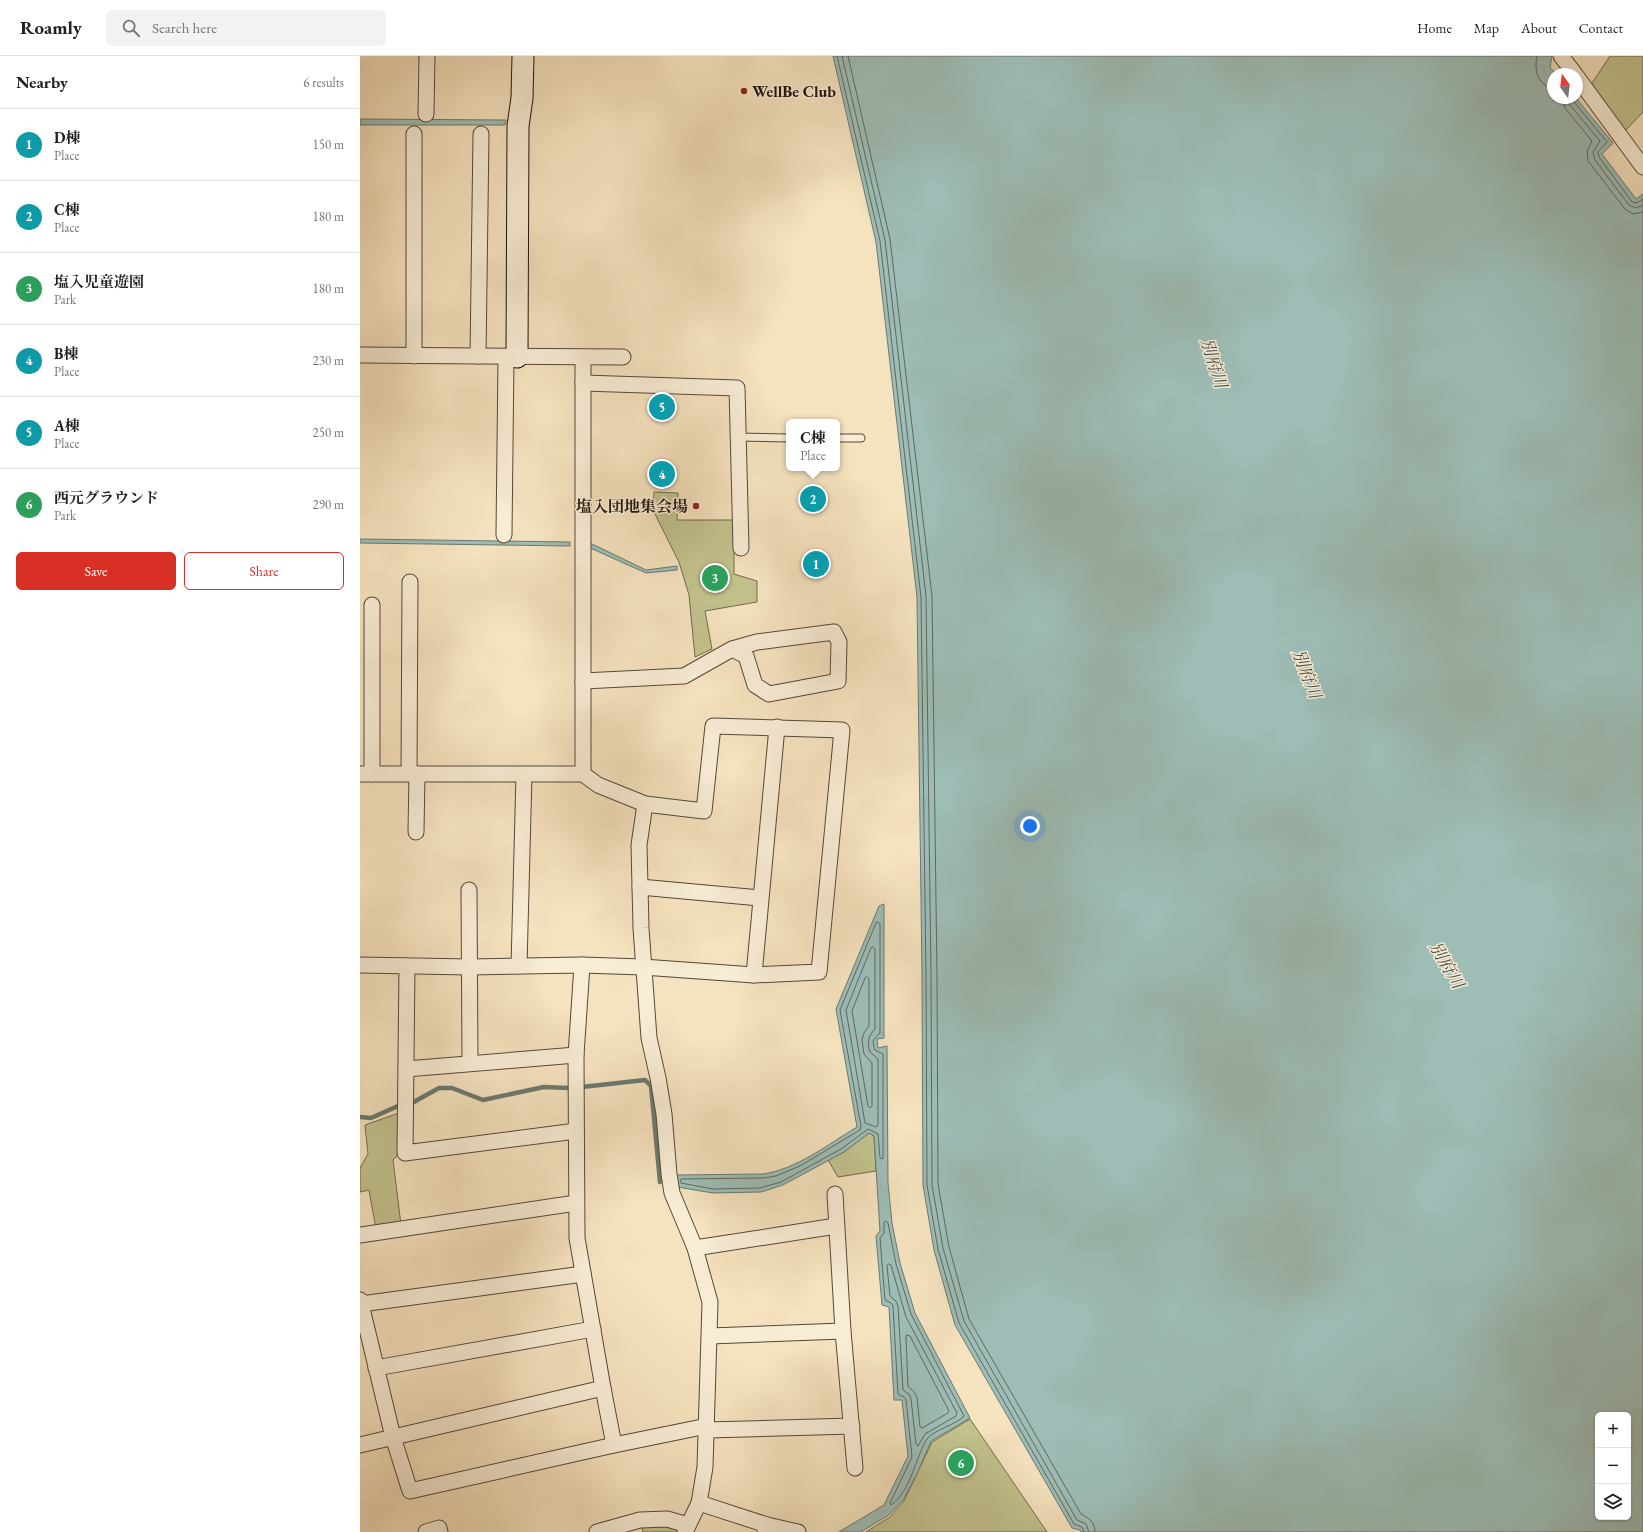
<!DOCTYPE html>
<meta charset="utf-8">
<style>
:root{--surface:#fff;--page:#f2f2f2;--text:#202124;--muted:#757577;--line:#e0e0e0;--accent:#d93025}
body{margin:0;font-family:"EB Garamond","Noto Serif JP",serif;background:var(--page);color:var(--text)}
.controls{position:absolute;right:12px;bottom:12px;display:grid;overflow:hidden;border-radius:6px;box-shadow:0 1px 3px #0004}
.controls button{width:36px;height:36px;display:grid;place-items:center;padding:0;border:0;border-bottom:1px solid var(--line);background:var(--surface);color:var(--text);font:20px sans-serif}
.compass{position:absolute;left:1187px;top:12px;width:36px;height:36px;border-radius:50%;background:var(--surface);box-shadow:0 1px 3px #0004;rotate:346deg}
.you{position:absolute;left:670px;top:770px;width:14px;height:14px;margin:-10px;border:3px solid #fff;border-radius:50%;background:#1a73e8;box-shadow:0 0 0 6px #1a73e833}
.badge{display:grid;place-items:center;width:26px;height:26px;border-radius:50%;background:var(--accent);color:#fff;font-size:13px;font-weight:700}
.pin{position:absolute;translate:-50% -50%;border:2px solid #fff;box-shadow:0 1px 4px #0006}
.popup{position:absolute;left:426px;top:363px;width:54px;height:52px;box-sizing:border-box;display:grid;place-content:center;border-radius:6px;background:var(--surface);filter:drop-shadow(0 1px 3px #0005);font-size:13px;white-space:nowrap;color:var(--muted)}
.popup b{font-size:15px;color:var(--text)}
.popup::after{content:'';position:absolute;left:50%;top:100%;margin-left:-8px;border:8px solid transparent;border-top-color:var(--surface)}
.list{margin:0;padding:0;list-style:none}
h2{display:flex;justify-content:space-between;align-items:center;height:52px;margin:0;padding:0 16px;font-size:17px}
h2 small{font-size:13px;font-weight:400;color:var(--muted)}
.list li{display:grid;grid-template-columns:26px 1fr auto;gap:12px;align-items:center;box-sizing:border-box;height:72px;padding:0 16px;border-top:1px solid var(--line)}
.list b{display:block;font-size:15px;white-space:nowrap}
.list p{margin:0;font-size:13px;white-space:nowrap;color:var(--muted)}
.list em{font-size:13px;font-style:normal;color:var(--muted)}
.actions{display:flex;gap:8px;padding:12px 16px}
.actions a{flex:1;padding:9px 0;border:1px solid var(--accent);border-radius:6px;text-align:center;font-size:14px;color:var(--accent)}
.actions .main{background:var(--accent);color:#fff}
.icon{flex:none;width:22px;height:22px;fill:none;stroke:currentColor;stroke-width:2;stroke-linecap:round;stroke-linejoin:round}
.map{position:relative;flex:none;width:1283px;height:1476px;overflow:hidden}
header{display:flex;align-items:center;gap:24px;box-sizing:border-box;height:56px;padding:0 20px;background:var(--surface);border-bottom:1px solid var(--line)}
header strong{font-size:19px}
nav{display:flex;gap:22px;margin-inline-start:auto;font-size:14px}
.search{width:280px;height:36px;background:var(--page);display:flex;align-items:center;gap:10px;box-sizing:border-box;padding:0 14px;border-radius:6px;color:var(--muted);font-size:15px}
main{display:flex}
aside{flex:1;background:var(--surface)}
.map>svg:first-child{display:block}
</style>
<header>
<strong>Roamly</strong>
<div class="search"><svg class="icon" aria-label="search" viewBox="0 0 24 24"><circle cx="10" cy="10" r="6"/><path d="M15 15l6 6"/></svg>Search here</div>
<nav><a>Home</a><a>Map</a><a>About</a><a>Contact</a></nav>
</header>
<main>
<aside>
<h2>Nearby<small>6 results</small></h2>
<ul class="list">
<li><span class="badge" style="background:#0f9aa8">1</span><div><b>D棟</b><p>Place</p></div><em>150 m</em></li>
<li><span class="badge" style="background:#0f9aa8">2</span><div><b>C棟</b><p>Place</p></div><em>180 m</em></li>
<li><span class="badge" style="background:#2e9e5b">3</span><div><b>塩入児童遊園</b><p>Park</p></div><em>180 m</em></li>
<li><span class="badge" style="background:#0f9aa8">4</span><div><b>B棟</b><p>Place</p></div><em>230 m</em></li>
<li><span class="badge" style="background:#0f9aa8">5</span><div><b>A棟</b><p>Place</p></div><em>250 m</em></li>
<li><span class="badge" style="background:#2e9e5b">6</span><div><b>西元グラウンド</b><p>Park</p></div><em>290 m</em></li>
</ul>
<div class="actions"><a class="main">Save</a><a>Share</a></div>
</aside>
<div class="map">
<svg width="1283" height="1476" viewBox="0 0 1283 1476">
<rect width="100%" height="100%" fill="#f5e2be"/>
<filter id="stains"><feTurbulence type="fractalNoise" baseFrequency=".005" numOctaves="4"/><feColorMatrix values="0 0 0 0 .2 0 0 0 0 .09 0 0 0 0 .02 0 0 0 .5 -.17"/></filter>
<radialGradient id="worn" r=".72"><stop offset=".6" stop-color="#630" stop-opacity="0"/><stop offset="1" stop-color="#630" stop-opacity=".3"/></radialGradient>
<g fill="#c2c28d" stroke="#706b4c">
<polygon points="1250,0 1283,0 1283,56 1262,78 1228,33"/>
<polygon points="294,436 318,437 317,464 374,464 374,518 397,525 397,546 345,555 352,593 335,601 329,539 319,506 293,454"/>
<polygon points="39,1057 40,1097 33,1104 41,1169 16,1173 9,1134 0,1136 0,1112 8,1098 5,1069"/>
<polygon points="509,1077 514,1080 516,1115 478,1121 468,1104 484,1096"/>
<polygon points="610,1363 687,1476 506,1476 530,1461 544,1445 572,1386"/>
<polygon points="281,1469 313,1470 318,1476 283,1476"/>
</g>
<g fill="#9dbdb6" stroke="#6b7971" fill-rule="evenodd">
<path d="M473 0H1192L1190 11 1196 18H1193V42H1216L1253 87 1242 98 1276 143 1283 138V1476H721L720 1474 712 1472 595 1269 574 1194 563 1129 562 920 557 541 516 186ZM1238 1359H1268V1461H1238Z"/>
<polygon points="0,63 146,64 145,69 0,69"/>
<polygon points="0,483 210,486 210,490 0,487"/>
<polygon points="228,486 286,514 317,510 317,514 286,517 228,491"/>
<path d="M524 848V982L517 983 518 992 527 990 528 1127 532 1167 540 1207 555 1257 610 1362 571 1385 557 1418 543 1444 529 1459 501 1476H479L524 1449 548 1400 542 1344H534L529 1251 522 1249 516 1180 520 1175 514 1080 509 1077 484 1096 423 1129 401 1136 353 1137 317 1131 314 1119 403 1118C437 1113 467 1089 497 1071L476 953 519 850Z"/>
</g>
<g fill="none" stroke-linecap="round" stroke-linejoin="round">
<g stroke="#5e6860" stroke-width="1">
<polyline points="477,0 520,185 561,541 566,920 567,1129 578,1193 599,1267 714,1468 722,1471 724,1476"/>
<polyline points="482,0 525,184 566,540 571,920 572,1129 583,1192 604,1265 717,1464 726,1468 729,1476"/>
<path d="M488 0 530 183 572 540 577 920 578 1128 589 1191 609 1263 721 1458C729 1462 735 1466 735 1476"/>
<path d="M1177 0C1174 14 1177 28 1193 33"/>
<polyline points="1202,42 1205,52 1232,85 1227,95 1228,105 1265,153 1273,158 1283,156"/>
<polyline points="1208,42 1210,49 1240,85 1233,96 1235,104 1269,149 1276,152 1283,149"/>
<polyline points="1213,42 1214,46 1247,86 1238,96 1239,101 1272,146 1277,147 1283,143"/>
<path d="M518 866 520 868V977C514 984 511 982 515 994L523 998V1103L520 1102 518 1078 508 1073 481 1093 421 1126 400 1132 353 1133 321 1127 320 1125 321 1123 403 1122 416 1120 440 1110 500 1074 501 1070 480 954 516 867Z"/>
<path d="M513 891 515 893V973C508 980 507 987 510 996L518 1003V1069L516 1071 505 1067 486 954 511 892Z"/>
<polygon points="507,921 509,923 509,970 504,977 502,984 504,998 512,1007 512,1050 510,1052 508,1050 492,955 505,922"/>
<path d="M526 1165 528 1167 536 1208 551 1258 604 1360C596 1369 573 1374 567 1383 555 1402 551 1435 531 1449L530 1447 552 1401 546 1344 544 1341 538 1338 533 1250 531 1247 525 1244 520 1182 524 1177V1167Z"/>
<polygon points="529,1208 531,1209 546,1261 597,1357 596,1360 565,1378 558,1390 556,1388 551,1343 549,1338 543,1334 538,1250 536,1245 530,1240 527,1210"/>
<polygon points="547,1279 550,1280 589,1355 588,1357 562,1372 560,1371 557,1341 554,1336 548,1330 546,1281"/>
</g>
<g stroke="#6b7971" stroke-width="4.5">
<polyline points="222,1031 285,1024 291,1030 300,1126"/>
<polyline points="52,1047 79,1032 92,1032 123,1044 184,1031 209,1032"/>
<polyline points="0,1061 11,1062 38,1050"/>
</g>
<g stroke="#544837" stroke-width="9">
<g id="lane">
<polyline points="378,381 429,382"/>
<polyline points="477,382 501,382"/>
</g>
</g>
<g stroke="#544837" stroke-width="17">
<g id="street">
<polyline points="1201,0 1215,18"/>
<polyline points="1217,21 1283,111"/>
<polyline points="66,58 67,0"/>
<polyline points="0,299 263,301"/>
<polyline points="54,300 54,78"/>
<polyline points="118,300 121,78"/>
<polyline points="223,327 377,332 381,492"/>
<polyline points="144,479 146,301"/>
<polyline points="12,549 12,718"/>
<polyline points="223,625 324,620 372,593 397,586 474,576 479,586 478,625 409,638 395,629 386,600 372,593"/>
<polyline points="0,718 223,718 238,729 285,748 344,755 353,670 482,674 459,916 394,919 283,911 222,909 110,911 0,909"/>
<polyline points="49,718 50,526"/>
<polyline points="223,718 223,301"/>
<polyline points="285,748 279,789 281,872 289,982 298,1022 304,1058 309,1118 312,1137 335,1192 350,1246 345,1411 339,1447 325,1476"/>
<polyline points="56,776 57,718"/>
<polyline points="280,831 400,842"/>
<polyline points="109,834 110,1007"/>
<polyline points="47,910 45,1097 216,1075"/>
<polyline points="159,910 164,719"/>
<polyline points="394,919 417,671"/>
<polyline points="46,1013 216,999"/>
<polyline points="475,1138 483,1275 495,1412"/>
<polyline points="0,1179 216,1147"/>
<polyline points="335,1192 476,1170"/>
<polyline points="0,1244 33,1381 50,1435 254,1389 347,1370"/>
<polyline points="1,1248 223,1218"/>
<polyline points="350,1280 483,1275"/>
<polyline points="16,1312 233,1273"/>
<polyline points="243,1332 254,1389"/>
<polyline points="347,1374 492,1370"/>
<polyline points="0,1389 243,1332 217,1182 216,999 222,909"/>
<polyline points="339,1447 407,1469 405,1476"/>
<polyline points="407,1469 438,1476"/>
<polyline points="66,1476 79,1472 80,1476"/>
<polyline points="237,1476 280,1464 307,1463 328,1469"/>
</g>
</g>
<g stroke="#1f140a" stroke-width="23">
<polyline id="secondary" points="157,301 158,70 162,42 163,0"/>
</g>
<use href="#lane" stroke="#f8ecd5" stroke-width="7"/>
<use href="#street" stroke="#f8ecd5" stroke-width="15"/>
<use href="#secondary" stroke="#f8ecd5" stroke-width="21"/>
</g>
<g fill="#8f2418" stroke="#f8ecd5" stroke-width="1.5">
<circle cx="384" cy="35" r="4"/>
<circle cx="336" cy="450" r="4"/>
</g>
<g text-anchor="middle" dominant-baseline="central" stroke-width="3" stroke-linejoin="round" paint-order="stroke">
<g font-size="16" font-weight="bold" fill="#1f140a" stroke="#f8ecd5" text-anchor="start">
<text x="392" y="35">WellBe Club</text>
<text x="328" y="450" text-anchor="end">塩入団地集会場</text>
</g>
<g font-size="17" font-style="italic" fill="#4b4f46" stroke="#f8ecd5">
<text transform="translate(854 307) rotate(72)">別府川</text>
<text transform="translate(947 618) rotate(69)">別府川</text>
<text transform="translate(1087 909) rotate(60)">別府川</text>
</g>
</g>
<rect width="100%" height="100%" filter="url(#stains)"/>
<rect width="100%" height="100%" fill="url(#worn)"/>
</svg>
<div class="controls">
<button>+</button>
<button>−</button>
<button><svg class="icon" aria-label="layers" viewBox="0 0 24 24"><path d="M12 4l9 5-9 5-9-5zM3 14l9 5 9-5"/></svg></button>
</div>
<svg class="compass" viewBox="-18 -18 36 36"><path d="M0-13l5 13h-10z" fill="#e53935"/><path d="M0 13l5-13h-10z" fill="#757577"/></svg>
<div class="you"></div>
<div class="pin badge" style="left:456px;top:508px;background:#0f9aa8">1</div>
<div class="pin badge" style="left:453px;top:443px;background:#0f9aa8">2</div>
<div class="popup"><b>C棟</b>Place</div>
<div class="pin badge" style="left:355px;top:522px;background:#2e9e5b">3</div>
<div class="pin badge" style="left:302px;top:418px;background:#0f9aa8">4</div>
<div class="pin badge" style="left:302px;top:351px;background:#0f9aa8">5</div>
<div class="pin badge" style="left:601px;top:1407px;background:#2e9e5b">6</div>
</div>
</main>
